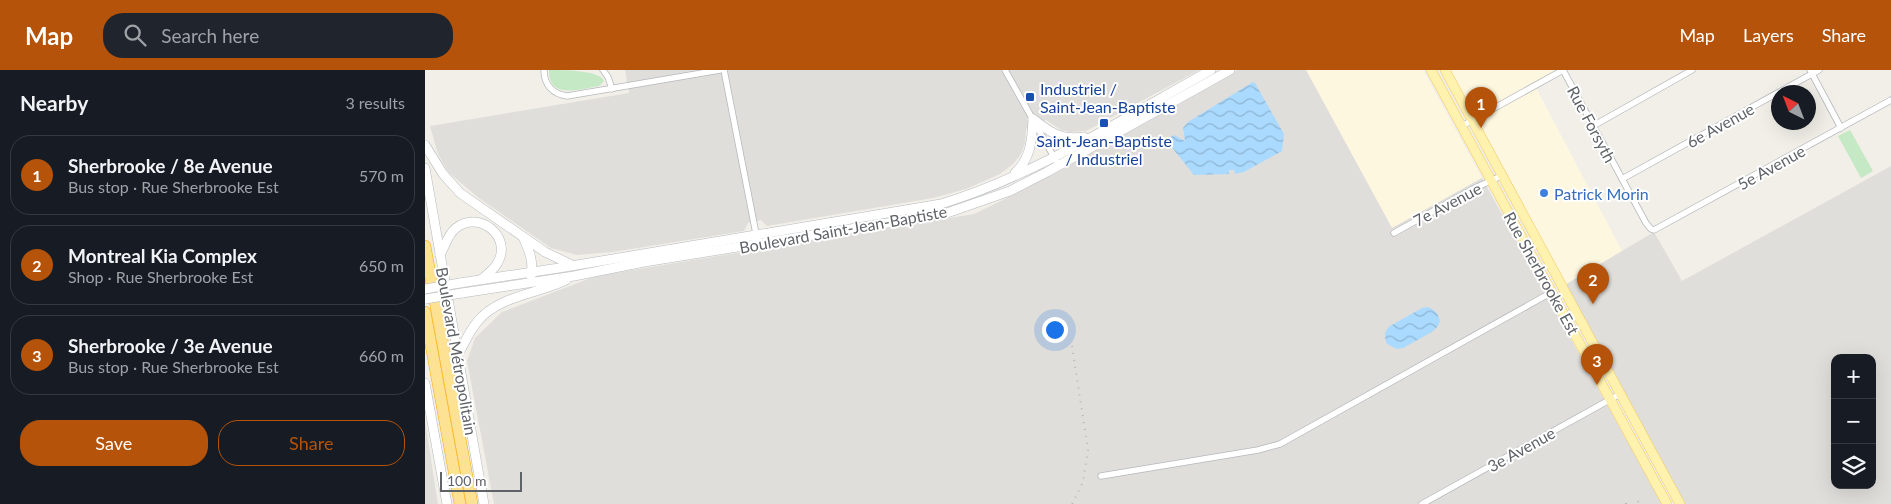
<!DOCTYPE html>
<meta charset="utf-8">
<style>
:root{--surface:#171b24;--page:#20242c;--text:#f1f3f6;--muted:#9ea1a6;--line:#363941;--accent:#b45309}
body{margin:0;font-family:Lato,sans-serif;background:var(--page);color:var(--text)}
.controls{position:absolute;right:15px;bottom:15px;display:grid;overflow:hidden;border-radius:10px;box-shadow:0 5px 20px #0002}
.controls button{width:45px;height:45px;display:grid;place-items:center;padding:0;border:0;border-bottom:1px solid var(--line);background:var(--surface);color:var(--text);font:25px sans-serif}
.compass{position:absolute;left:1346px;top:15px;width:45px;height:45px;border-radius:50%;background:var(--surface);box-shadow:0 5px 20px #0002;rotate:318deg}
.scale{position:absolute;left:15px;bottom:12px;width:82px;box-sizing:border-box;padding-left:5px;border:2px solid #5f6368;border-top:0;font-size:14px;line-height:18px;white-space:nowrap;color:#5f6368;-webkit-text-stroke:4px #fff;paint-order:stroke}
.you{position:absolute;left:629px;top:259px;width:18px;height:18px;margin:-12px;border:4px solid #fff;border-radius:50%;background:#1a73e8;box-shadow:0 0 0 8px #1a73e833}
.badge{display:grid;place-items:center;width:32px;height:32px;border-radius:50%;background:var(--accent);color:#fff;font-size:16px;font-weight:700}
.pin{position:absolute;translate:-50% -41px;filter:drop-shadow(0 1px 2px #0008)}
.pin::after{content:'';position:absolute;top:26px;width:18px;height:15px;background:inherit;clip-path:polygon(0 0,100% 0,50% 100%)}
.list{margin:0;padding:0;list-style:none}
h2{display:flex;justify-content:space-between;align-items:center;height:65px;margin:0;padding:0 20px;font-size:21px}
h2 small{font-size:16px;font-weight:400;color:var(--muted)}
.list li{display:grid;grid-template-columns:32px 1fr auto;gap:15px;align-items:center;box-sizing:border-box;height:80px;margin:0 10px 10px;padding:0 10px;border:1px solid var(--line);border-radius:20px}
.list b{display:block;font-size:19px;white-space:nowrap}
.list p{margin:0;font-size:16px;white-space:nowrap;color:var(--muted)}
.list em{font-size:16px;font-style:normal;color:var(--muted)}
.actions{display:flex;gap:10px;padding:15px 20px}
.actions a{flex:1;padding:11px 0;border:1px solid var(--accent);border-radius:20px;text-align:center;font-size:18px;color:var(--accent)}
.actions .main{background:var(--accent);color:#fff}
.icon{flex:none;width:28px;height:28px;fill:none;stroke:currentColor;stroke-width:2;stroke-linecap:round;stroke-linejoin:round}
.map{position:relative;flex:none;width:1466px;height:434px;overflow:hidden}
header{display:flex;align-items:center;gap:30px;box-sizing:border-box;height:70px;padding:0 25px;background:var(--accent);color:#fff}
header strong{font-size:24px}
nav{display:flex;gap:28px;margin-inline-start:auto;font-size:18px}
.search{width:350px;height:45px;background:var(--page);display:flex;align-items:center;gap:12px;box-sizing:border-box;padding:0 18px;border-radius:20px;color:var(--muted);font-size:19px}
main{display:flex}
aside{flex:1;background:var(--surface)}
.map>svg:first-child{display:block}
</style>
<header>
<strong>Map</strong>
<div class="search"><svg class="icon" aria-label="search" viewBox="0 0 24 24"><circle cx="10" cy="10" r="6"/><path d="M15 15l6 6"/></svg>Search here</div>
<nav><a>Map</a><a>Layers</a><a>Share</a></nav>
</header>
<main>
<aside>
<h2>Nearby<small>3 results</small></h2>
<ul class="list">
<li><span class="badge">1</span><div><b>Sherbrooke / 8e Avenue</b><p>Bus stop · Rue Sherbrooke Est</p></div><em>570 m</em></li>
<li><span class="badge">2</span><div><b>Montreal Kia Complex</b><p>Shop · Rue Sherbrooke Est</p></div><em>650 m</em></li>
<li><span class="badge">3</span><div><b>Sherbrooke / 3e Avenue</b><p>Bus stop · Rue Sherbrooke Est</p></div><em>660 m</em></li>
</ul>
<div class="actions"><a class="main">Save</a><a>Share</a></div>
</aside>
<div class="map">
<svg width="1466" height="434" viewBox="0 0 1466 434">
<defs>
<pattern id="water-waves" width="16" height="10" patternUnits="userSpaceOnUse" patternTransform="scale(1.25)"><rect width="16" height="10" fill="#aadaff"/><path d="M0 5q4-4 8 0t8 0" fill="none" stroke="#8eb4d2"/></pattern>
</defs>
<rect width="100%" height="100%" fill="#f1efe8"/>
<g fill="#fef7e0">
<polygon points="881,0 998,0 1057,108 967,158"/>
<polygon points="1021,0 1138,0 1110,16 1197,181 1138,216"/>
</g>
<g fill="#e0deda" fill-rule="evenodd">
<polygon points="200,0 774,0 661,61 646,62 636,60 621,50 601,59 600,73 596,84 588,94 575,104 541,119 508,128 342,156 336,150 323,153 319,161 187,182 152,185 126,178 54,128 24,103 13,84 5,56 204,23"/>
<polygon points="812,0 881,0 967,158 1057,108 1237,434 69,434 42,291 50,268 77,242 171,206 549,144 576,131"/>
<path d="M1466 96V434H1255L1138 216 1229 162 1257 211ZM1410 288H1447V415H1410Z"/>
<polygon points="0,350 10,416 13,434 0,434"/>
</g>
<g fill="#c5e8c5">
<path d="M124 0C138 0 175 0 179 11L174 16C156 19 123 30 124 0Z"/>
<polygon points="1425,60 1448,101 1436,108 1413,66"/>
</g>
<g fill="url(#water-waves)">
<polygon points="828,12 830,13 859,64 857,81 819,102 810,104 809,100 804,100 804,104 769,105 741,70 749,65 760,71 758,58 763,52"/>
<path d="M1002 237C1009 239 1013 243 1015 251L1013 256 1007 262 978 278 972 279 962 274C959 267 959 261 965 256L997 238Z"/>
</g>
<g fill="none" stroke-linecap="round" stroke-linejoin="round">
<g stroke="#b5b8bc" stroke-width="7">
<g id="street">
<path d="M119 0C119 15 128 24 142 26L295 0"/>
<polyline points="178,0 183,7 187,19"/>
<polyline points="299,0 333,174"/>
<polyline points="580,0 634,96"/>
<polyline points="1138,0 1221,153 1226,159 1229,160 1466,30"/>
<polyline points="1385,0 1416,58"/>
<polyline points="1037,56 1138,0"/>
<polyline points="1168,56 1267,0"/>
<polyline points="1197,109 1394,0"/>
<polyline points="969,163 1048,119 1076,106"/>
<polyline points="676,406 833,380 855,374 1127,222"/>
<polyline points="997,434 1195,324"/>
</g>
</g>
<g stroke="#b6babf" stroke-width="10">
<g id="secondary">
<path d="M608 49C626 63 635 70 659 67"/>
<polyline points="0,75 18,104 35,123 120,182 147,195"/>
<polyline points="0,98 59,434"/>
<path d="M590 103C606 88 607 70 608 49"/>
<path d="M98 167C104 180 109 192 106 206"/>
<path d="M15 185C20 176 23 164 31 158 54 140 87 166 73 192 70 199 62 204 57 209"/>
<path d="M35 213 134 198 516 134C611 105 699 48 786 0"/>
<polyline points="37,223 149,206 219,192 519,144 585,121 622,102 805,0"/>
<path d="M33 284C40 273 44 261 53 251 73 226 113 224 141 210"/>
<polyline points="0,313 22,434"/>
</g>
</g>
<g stroke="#f2c960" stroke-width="10">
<g id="primary">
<polyline points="1006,0 1242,434"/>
<polyline points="1020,0 1255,434"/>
</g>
</g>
<g stroke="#f9ab00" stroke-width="12">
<g id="highway">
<polyline points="0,176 47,434"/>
<polyline points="0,242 35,434"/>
</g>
</g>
<use href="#street" stroke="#fff" stroke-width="5.5"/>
<use href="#secondary" stroke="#fff" stroke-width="9"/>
<use href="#primary" stroke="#fff2af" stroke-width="9"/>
<use href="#highway" stroke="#fde293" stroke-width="11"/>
<g stroke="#b6b7b8" stroke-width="2" stroke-dasharray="1 6" stroke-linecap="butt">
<polyline points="647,276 663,380 658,412 647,434"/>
<polyline points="1213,431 1215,434"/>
<polyline points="1201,433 1201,434"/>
</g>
<g stroke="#b6babf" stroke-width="10" stroke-linecap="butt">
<g id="secondary-bridge">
<polyline points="0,219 35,213"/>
<polyline points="0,229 37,223"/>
</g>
</g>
<use href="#secondary-bridge" stroke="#fff" stroke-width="9"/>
</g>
<g fill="#1a4fb4" stroke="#fff" stroke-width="2">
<rect x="600" y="22" width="10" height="10" rx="2.5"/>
<rect x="674" y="48" width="10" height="10" rx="2.5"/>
</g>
<circle fill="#3f7fe0" stroke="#fff" stroke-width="2" cx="1119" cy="123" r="5"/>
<g text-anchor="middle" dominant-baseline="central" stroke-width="4" stroke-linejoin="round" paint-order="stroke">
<g font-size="16" fill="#164399" stroke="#fff" text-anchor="start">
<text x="615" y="18">Industriel /<tspan x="615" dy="18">Saint-Jean-Baptiste</tspan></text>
<text x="679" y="70" text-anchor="middle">Saint-Jean-Baptiste<tspan x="679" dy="18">/ Industriel</tspan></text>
</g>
<g font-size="16" fill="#5f6368" stroke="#fff">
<text transform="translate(1167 54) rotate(62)">Rue Forsyth</text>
<text transform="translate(1295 55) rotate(-29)">6e Avenue</text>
<text transform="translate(1346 97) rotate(-29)">5e Avenue</text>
<text transform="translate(1022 134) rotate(-28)">7e Avenue</text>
<text transform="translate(418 159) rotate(-10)">Boulevard Saint-Jean-Baptiste</text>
<text transform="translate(1117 203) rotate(61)">Rue Sherbrooke Est</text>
<text transform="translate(32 281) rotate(80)">Boulevard Métropolitain</text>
<text transform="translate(1096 379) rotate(-29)">3e Avenue</text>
</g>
<g font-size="16" fill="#366cbe" stroke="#fff" text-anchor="start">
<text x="1129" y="123">Patrick Morin</text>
</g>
</g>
</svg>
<div class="controls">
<button>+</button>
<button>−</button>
<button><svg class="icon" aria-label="layers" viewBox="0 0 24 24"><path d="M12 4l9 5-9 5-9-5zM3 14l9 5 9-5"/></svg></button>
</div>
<svg class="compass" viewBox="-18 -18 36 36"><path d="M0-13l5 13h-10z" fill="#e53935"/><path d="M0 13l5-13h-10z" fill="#9ea1a6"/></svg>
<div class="scale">100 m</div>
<div class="you"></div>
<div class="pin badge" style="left:1056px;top:58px">1</div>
<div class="pin badge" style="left:1168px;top:234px">2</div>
<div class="pin badge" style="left:1172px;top:315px">3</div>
</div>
</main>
